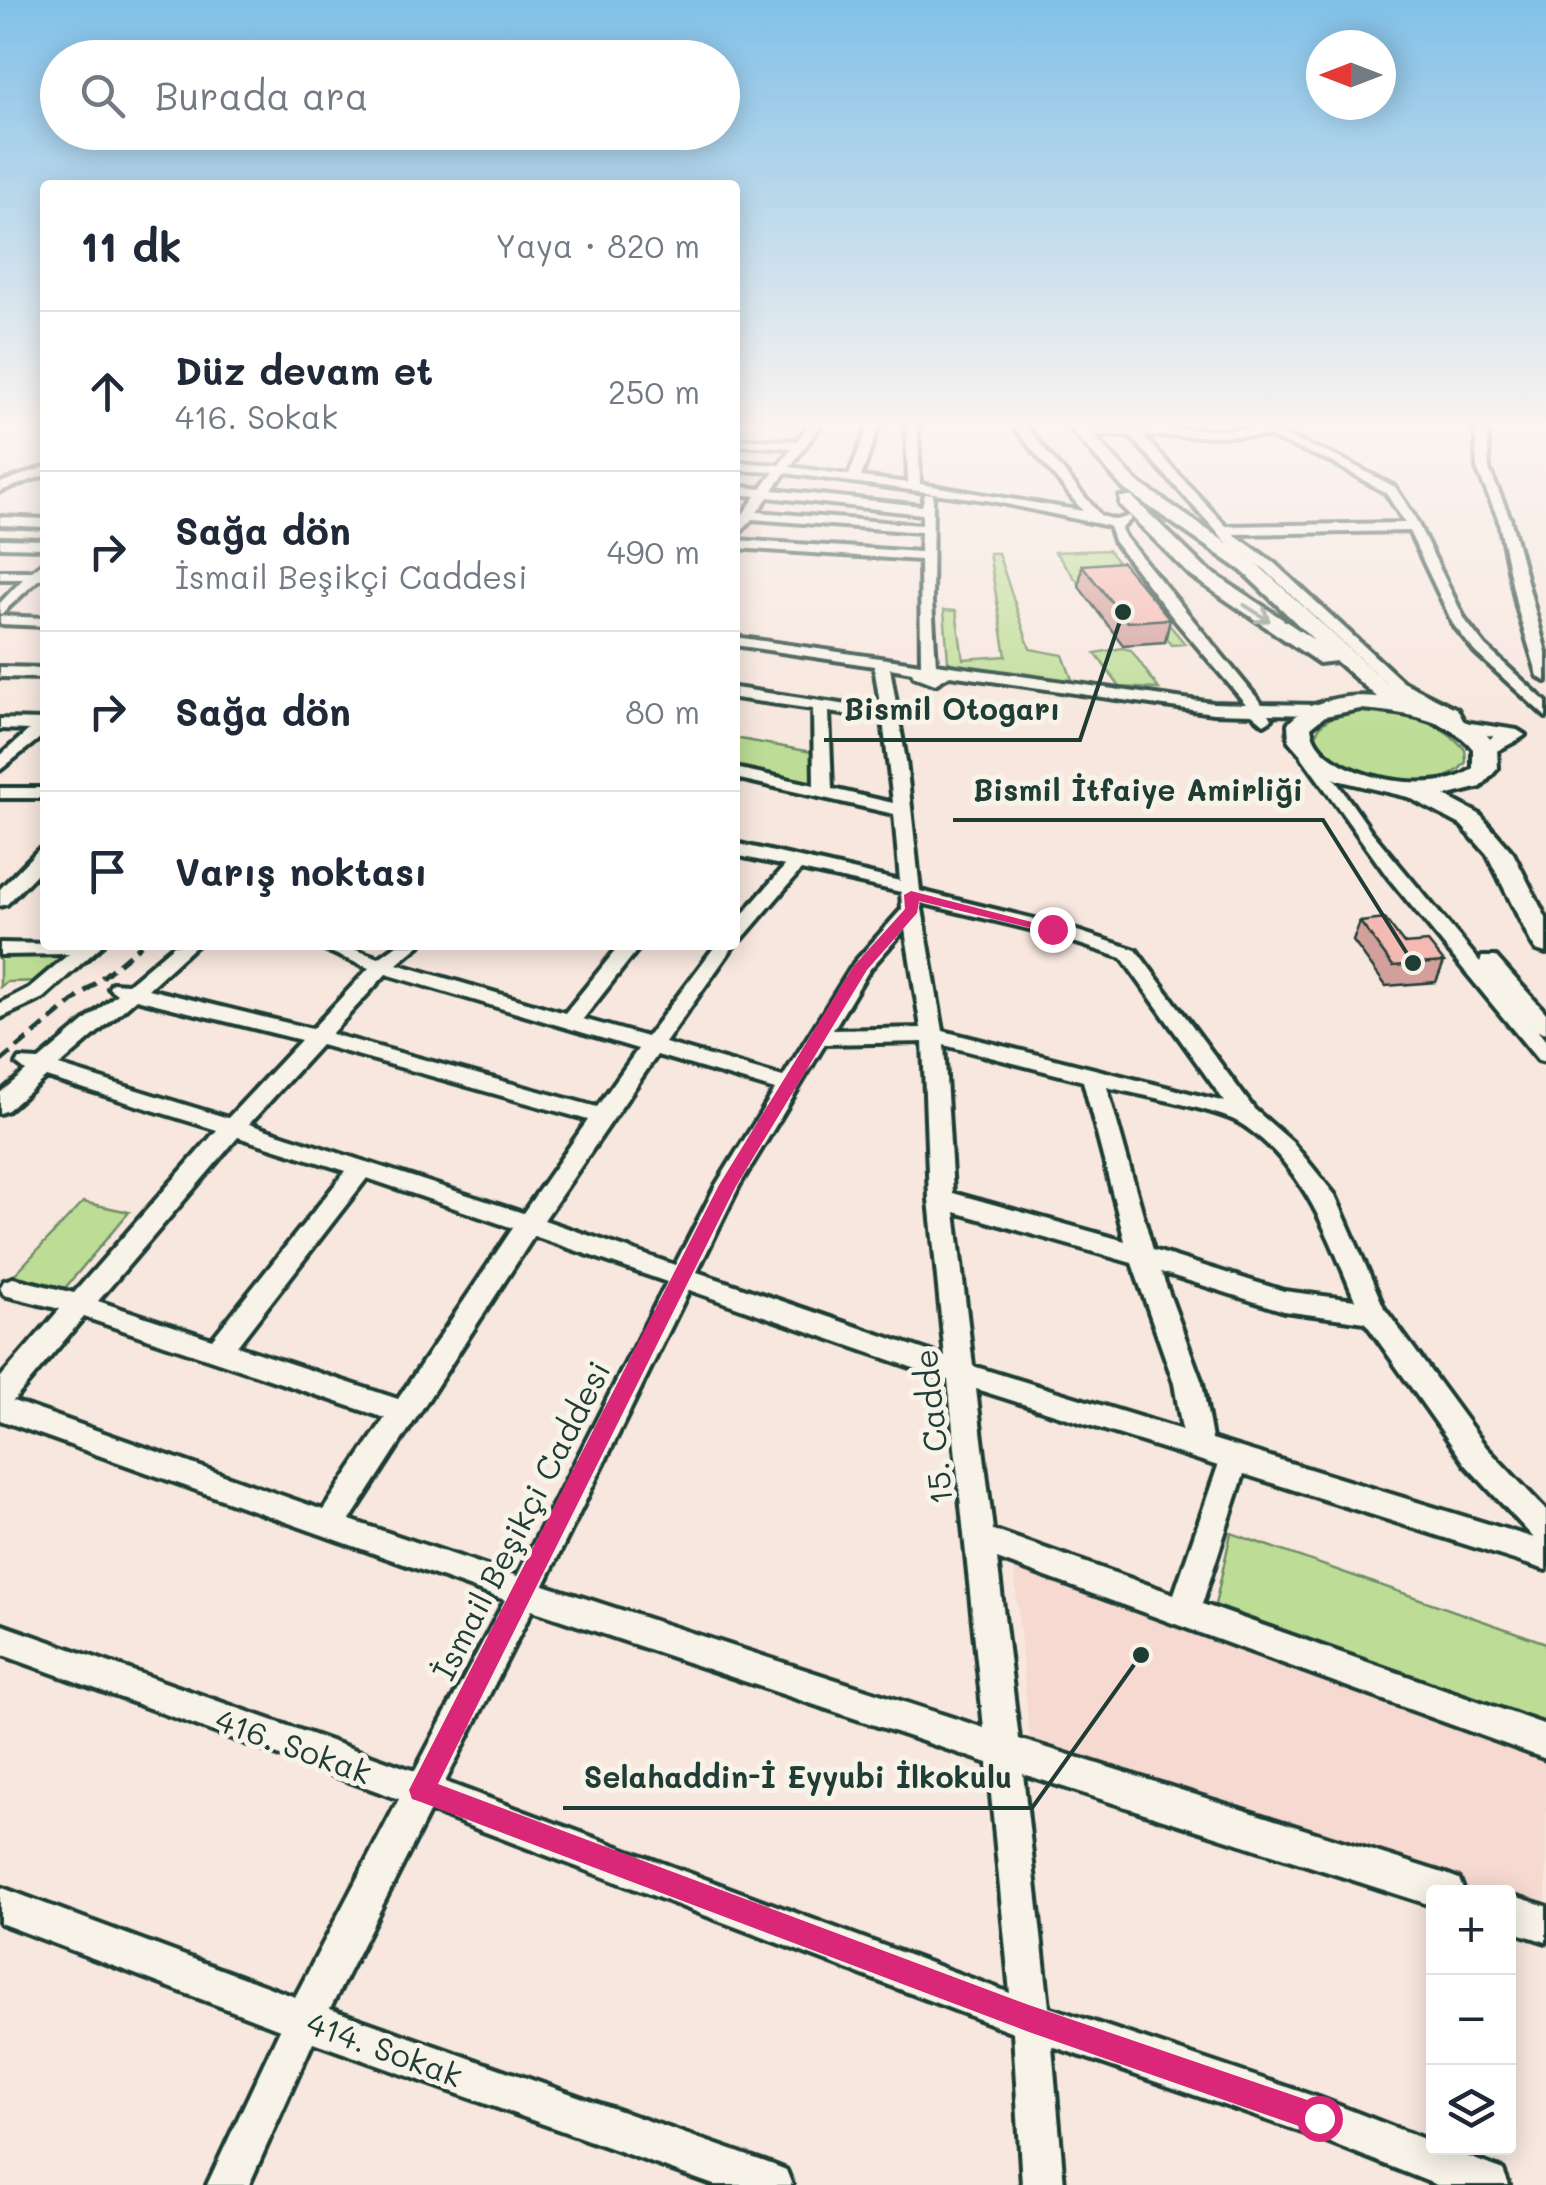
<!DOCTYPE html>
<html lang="tr">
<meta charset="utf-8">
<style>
:root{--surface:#fff;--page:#f2f2f3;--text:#1f2937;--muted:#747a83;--line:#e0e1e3}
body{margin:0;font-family:Mali,sans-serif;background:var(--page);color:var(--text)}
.controls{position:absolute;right:30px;bottom:30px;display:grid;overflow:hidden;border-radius:10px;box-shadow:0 5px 25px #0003}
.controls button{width:90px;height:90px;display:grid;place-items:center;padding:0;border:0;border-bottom:2px solid var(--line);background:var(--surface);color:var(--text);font:50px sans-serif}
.compass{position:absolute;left:1306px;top:30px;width:90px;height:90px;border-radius:50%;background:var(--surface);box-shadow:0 5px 25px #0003;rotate:270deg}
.stop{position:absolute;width:30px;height:30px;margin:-22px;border:8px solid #db2777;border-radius:50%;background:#fff}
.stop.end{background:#db2777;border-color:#fff;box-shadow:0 2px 10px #0008}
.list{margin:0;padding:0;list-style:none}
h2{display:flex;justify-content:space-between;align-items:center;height:130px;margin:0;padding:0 40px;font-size:42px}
h2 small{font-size:32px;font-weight:400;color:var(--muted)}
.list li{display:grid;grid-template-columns:65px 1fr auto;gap:30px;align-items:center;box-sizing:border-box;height:160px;padding:0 40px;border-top:2px solid var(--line)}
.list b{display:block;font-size:38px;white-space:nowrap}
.list p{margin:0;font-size:32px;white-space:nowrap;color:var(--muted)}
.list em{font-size:32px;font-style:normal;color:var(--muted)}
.icon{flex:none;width:55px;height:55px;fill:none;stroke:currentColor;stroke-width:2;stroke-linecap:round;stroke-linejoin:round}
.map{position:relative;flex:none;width:1546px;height:2185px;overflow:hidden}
.search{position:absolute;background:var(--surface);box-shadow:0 5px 25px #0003;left:40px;top:40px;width:700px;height:110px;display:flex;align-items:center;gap:25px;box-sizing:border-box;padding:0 35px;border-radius:55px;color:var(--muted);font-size:38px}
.panel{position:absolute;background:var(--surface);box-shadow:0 5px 25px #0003;left:40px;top:180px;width:700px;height:770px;border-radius:10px}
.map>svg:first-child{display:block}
</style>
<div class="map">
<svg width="1546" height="2185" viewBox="0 0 1546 2185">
<rect width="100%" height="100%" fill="#f7e7de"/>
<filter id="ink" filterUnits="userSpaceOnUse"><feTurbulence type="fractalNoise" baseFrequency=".01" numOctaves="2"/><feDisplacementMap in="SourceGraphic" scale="20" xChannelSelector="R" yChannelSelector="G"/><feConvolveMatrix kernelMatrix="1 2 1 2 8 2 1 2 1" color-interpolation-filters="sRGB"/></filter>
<g filter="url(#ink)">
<g fill="#f6d9d1">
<polygon points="735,426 818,426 753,554 735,552"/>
<polygon points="1014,1567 1546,1758 1546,1913 1509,1901 1508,1892 1484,1892 1030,1743"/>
</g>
<g fill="#bddd96" stroke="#6e8d65" stroke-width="2.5">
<polygon points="1108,550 1185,644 1171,645 1151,618 1080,585 1055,552"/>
<polygon points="989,553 998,553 1030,649 1063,655 1073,682 957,667 948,661 944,610 956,611 963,659 1006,656"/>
<polygon points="1122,648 1131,650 1159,689 1120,687 1095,653"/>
<path d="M1366 711C1403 713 1441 719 1465 750L1466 762C1435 802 1339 779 1315 740 1318 715 1344 713 1366 711Z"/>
<polygon points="735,738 823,754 820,785 735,768"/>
<polygon points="0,956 71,956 45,981 6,982 0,987"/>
<polygon points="83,1202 129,1212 65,1288 14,1275"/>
<polygon points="1231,1533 1546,1643 1546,1725 1215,1605"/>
</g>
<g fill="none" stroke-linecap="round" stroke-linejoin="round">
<g stroke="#1f3d34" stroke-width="8">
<g id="minor">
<path d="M808 426H820L790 467 849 475 868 427 879 426 861 477 908 483 906 426H918L920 484 1083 511 1013 426H1025L1101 516 1116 520 1130 516 1131 519 1121 529 1125 537 1262 704 1317 705 1325 710 1317 715 1269 714 1272 719 1264 724 1252 714 1213 713 950 675 935 684 914 676 912 672 890 668 906 761 920 891 1059 925 1136 950 1254 1109 1292 1142 1335 1195 1384 1308 1486 1447 1546 1510V1570L1244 1474 1202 1604 1546 1725V1759L997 1559 1019 1739 1446 1874 1459 1879 1464 1892H1434V1906L1023 1774 1049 2007 1319 2098 1434 2143V2148H1445L1503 2170 1509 2185H1437L1319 2138 1052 2046 1064 2185H1022L1013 2032 430 1811 330 2009 771 2164 786 2170 792 2185H714L313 2042 249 2185H207L280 2029 0 1923V1887L295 1997 399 1799 0 1654V1624L415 1771 505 1600 0 1420V1378L60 1309 4 1295 0 1288 4 1281 13 1278 74 1293 217 1130 46 1077 8 1110 0 1113V1093L26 1071 17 1064 20 1059 39 1060 117 994 109 988 112 983 128 984 174 945H196L148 989 312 1029 369 968 313 945H342L379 958 397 945H420L397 964 565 1013 620 945H641L583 1019 647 1037 716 945 735 944 665 1043 783 1077 854 963 902 909 901 892 801 870 742 939 735 941V923L785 866 735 855V843L900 881 894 814 735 778V768L814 785 813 709 735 698V688L881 710 874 666 735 645V637L921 664 920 560 735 548V540L920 552 921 532 752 519 735 538V525L756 496 735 494V486L761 489 774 472 735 470V462L779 465 792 448 735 445V439L797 441ZM785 473 992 501 1109 526 1114 541 1174 619 1246 704 1213 703 936 664 932 602 933 494H925L922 506 773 490ZM768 497 922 514V525L757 512ZM829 712 883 720 893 803 832 789ZM921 903 1046 933 1122 958 1225 1102 943 1031ZM905 929 921 1028 833 1030 869 970ZM386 974 638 1049 597 1107 331 1034ZM136 999 301 1040 228 1118 59 1066ZM923 1042 929 1199 945 1357 697 1272 739 1186 825 1044ZM321 1045 588 1120 523 1213 249 1124ZM944 1045 1083 1081 1125 1241 953 1193ZM657 1055 775 1090 716 1185 675 1265 544 1220ZM1107 1087C1135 1094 1220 1110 1240 1123 1303 1163 1328 1235 1355 1300L1284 1291 1153 1250ZM238 1137 346 1171 212 1339 98 1301ZM367 1178 513 1228 398 1399 237 1346ZM955 1212 1132 1263 1174 1383 1182 1430 973 1366ZM534 1236 667 1282 517 1576 350 1520ZM1161 1272 1284 1311 1365 1322 1466 1465 1534 1538 1212 1439 1202 1383ZM689 1290 948 1380 984 1728 544 1585ZM84 1317 385 1418 323 1510 13 1401ZM976 1389 1218 1466 1174 1594 993 1530ZM532 1610 988 1763 1010 1993 445 1782Z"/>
<path d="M1246 426H1262L1340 458 1395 487 1414 516 1465 620 1485 646 1546 702V717L1475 652 1453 624 1409 531 1234 534 1274 563 1403 682 1457 709 1464 722 1517 730 1525 735C1522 738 1490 755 1485 756L1477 751 1493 736 1452 729 1444 715 1391 688 1264 569 1229 545 1130 436 1081 435 1075 432 1081 429 1251 430ZM1143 436H1267L1332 462 1386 493 1405 523 1226 526Z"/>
<polygon points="1475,426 1487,426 1489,469 1510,518 1546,652 1546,681 1538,676 1517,607 1498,518 1477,469"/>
<polygon points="45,467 45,475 0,491 0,483"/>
<polygon points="0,517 45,519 45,527 0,525"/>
<polygon points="0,539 45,540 45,548 0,547"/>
<polygon points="45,561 45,578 39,579 0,615 0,603 23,579 0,579 0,571 32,571"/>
<polygon points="0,616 45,618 45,626 0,624"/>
<polygon points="0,667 45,668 45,678 0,677"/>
<polygon points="0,719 45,720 45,734 0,770 0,756 29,730 0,729"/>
<polygon points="1310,752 1316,753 1371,831 1480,962 1482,957 1496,957 1546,1013 1546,1033 1538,1031 1525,1015 1546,1041 1546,1062 1538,1060 1387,876 1302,757"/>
<rect x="0" y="788" width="45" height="10"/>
<polygon points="45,848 45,865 7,904 0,906 0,889 38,850"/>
<polygon points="0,943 102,945 43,998 0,1018 0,1003 29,988 69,954 0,955"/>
<polygon points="1508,1894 1546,1906 1546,1942 1508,1930"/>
</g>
</g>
<g stroke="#1f3d34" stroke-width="8">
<path id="highway" d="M1068 426H1085L1136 481 1256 563 1387 684 1483 730 1497 748 1498 768 1481 787 1445 796 1479 814 1513 853 1546 918V953L1536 950 1532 944 1487 854 1461 825 1408 797 1337 780 1309 764 1289 741 1288 724C1308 700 1347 694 1377 697L1336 661 1319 663 1191 576 1120 505V497H1132L1205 568 1314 640 1242 571 1124 489ZM1360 709C1398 712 1448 717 1473 749V768C1439 799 1316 778 1311 727L1325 716Z"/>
</g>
<use href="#minor" fill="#f7f3e8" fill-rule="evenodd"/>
<use href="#highway" fill="#f7f3e8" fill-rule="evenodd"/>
<polyline stroke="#1f3d34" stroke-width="5" stroke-dasharray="14 8" stroke-linecap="butt" points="0,1062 141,945"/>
</g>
<g fill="#d39f9b" stroke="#1f3d34" stroke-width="2.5">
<polygon points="1082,565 1170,619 1165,642 1123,645 1079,587"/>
<polygon points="1360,922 1444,962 1436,982 1386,986 1353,941"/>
</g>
<g fill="#f5b9b4" stroke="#1f3d34" stroke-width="2.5">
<polygon points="1122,562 1170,619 1127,622 1082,565"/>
<polygon points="1385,919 1404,944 1428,942 1444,962 1393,966 1360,922"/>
</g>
<defs><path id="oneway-shaft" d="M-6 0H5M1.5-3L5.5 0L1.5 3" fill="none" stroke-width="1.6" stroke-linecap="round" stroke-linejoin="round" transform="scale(2.5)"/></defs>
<use stroke="#8b988e" href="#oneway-shaft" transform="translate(1257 613) rotate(33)"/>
</g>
<linearGradient id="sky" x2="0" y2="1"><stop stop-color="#81c0e8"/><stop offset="0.58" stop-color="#fbf4f0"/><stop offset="1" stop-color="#fbf4f0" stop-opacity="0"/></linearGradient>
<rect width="1546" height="732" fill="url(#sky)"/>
<polygon fill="#db2777" points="911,891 1059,929 1052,933 919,901 917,913 867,970 736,1186 438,1784 1029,2005 1319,2104 1329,2108 1333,2118 1329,2128 1319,2133 1029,2032 421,1802 412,1799 409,1790 719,1185 853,967 905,909 904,895"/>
<g text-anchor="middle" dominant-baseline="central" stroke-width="10" stroke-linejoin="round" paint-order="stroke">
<g font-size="32" fill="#1f3d34" stroke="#f7f3e8">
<text transform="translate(932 1427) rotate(-96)">15. Cadde</text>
<text transform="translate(520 1520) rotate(-63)">İsmail Beşikçi Caddesi</text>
<text transform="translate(294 1745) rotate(20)">416. Sokak</text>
<text transform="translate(385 2048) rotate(20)">414. Sokak</text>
</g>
</g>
<path fill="none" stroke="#1f3d34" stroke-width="4" d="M1123 612L1080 740H824M1413 963L1323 820H953M1141 1655L1032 1808H563"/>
<g fill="#1f3d34" stroke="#f7f3e8" stroke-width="4">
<circle cx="1123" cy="612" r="10"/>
<circle cx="1413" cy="963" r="10"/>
<circle cx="1141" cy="1655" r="10"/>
</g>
<g font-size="30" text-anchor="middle" font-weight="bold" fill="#1f3d34" stroke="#f7f3e8" stroke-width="10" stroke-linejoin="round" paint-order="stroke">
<text x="952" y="720">Bismil Otogarı</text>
<text x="1138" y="801">Bismil İtfaiye Amirliği</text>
<text x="798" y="1788">Selahaddin-İ Eyyubi İlkokulu</text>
</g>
</svg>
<div class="controls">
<button>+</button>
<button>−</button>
<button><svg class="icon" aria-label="layers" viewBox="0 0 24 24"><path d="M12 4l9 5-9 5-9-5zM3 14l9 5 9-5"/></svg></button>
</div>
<svg class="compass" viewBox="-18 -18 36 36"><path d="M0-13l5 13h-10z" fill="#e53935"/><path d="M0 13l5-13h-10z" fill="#747a83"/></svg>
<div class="stop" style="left:1319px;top:2118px"></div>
<div class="stop end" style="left:1052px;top:929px"></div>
<div class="search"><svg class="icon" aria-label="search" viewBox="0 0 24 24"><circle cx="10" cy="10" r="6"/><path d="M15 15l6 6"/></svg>Burada ara</div>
<section class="panel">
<h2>11 dk<small>Yaya · 820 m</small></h2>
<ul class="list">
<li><svg class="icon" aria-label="ahead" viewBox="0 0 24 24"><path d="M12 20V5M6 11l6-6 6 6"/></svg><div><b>Düz devam et</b><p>416. Sokak</p></div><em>250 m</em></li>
<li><svg class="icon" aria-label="right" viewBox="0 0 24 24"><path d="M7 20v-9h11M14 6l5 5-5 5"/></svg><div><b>Sağa dön</b><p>İsmail Beşikçi Caddesi</p></div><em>490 m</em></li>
<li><svg class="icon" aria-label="right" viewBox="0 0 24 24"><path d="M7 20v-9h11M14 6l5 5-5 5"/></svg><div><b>Sağa dön</b></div><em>80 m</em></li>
<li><svg class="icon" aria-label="arrive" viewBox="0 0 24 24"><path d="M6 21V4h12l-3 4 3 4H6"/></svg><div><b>Varış noktası</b></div></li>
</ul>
</section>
</div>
